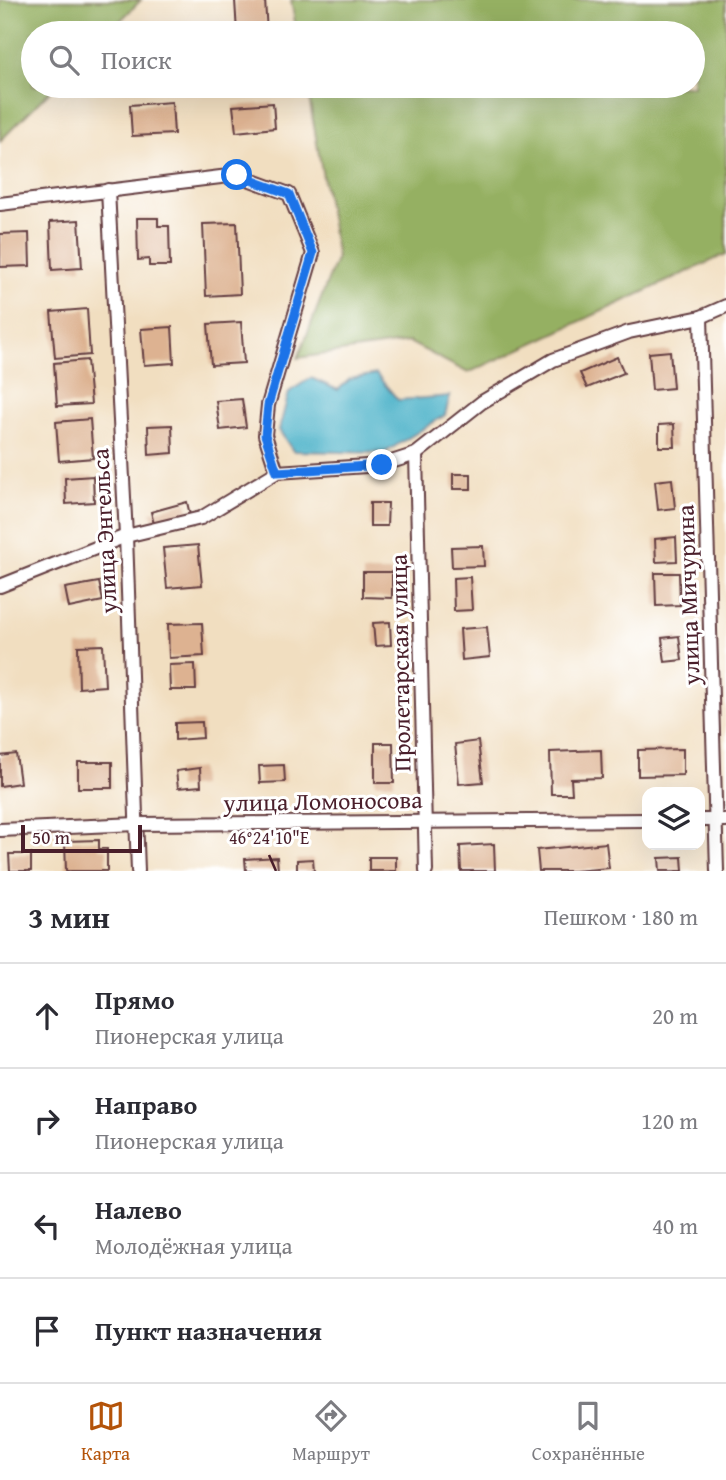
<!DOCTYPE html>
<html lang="ru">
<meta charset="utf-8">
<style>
:root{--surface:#fff;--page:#f7f7f7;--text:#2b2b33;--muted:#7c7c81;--line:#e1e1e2;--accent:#b45309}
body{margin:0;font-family:"Gentium Book Plus",serif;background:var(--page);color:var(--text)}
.controls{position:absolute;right:21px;bottom:21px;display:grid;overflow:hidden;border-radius:14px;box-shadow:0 7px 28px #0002}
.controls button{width:63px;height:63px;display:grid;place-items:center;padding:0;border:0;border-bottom:2px solid var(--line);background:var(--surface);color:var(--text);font:35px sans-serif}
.scale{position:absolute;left:21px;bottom:18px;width:121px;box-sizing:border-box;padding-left:7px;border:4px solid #4a1f2b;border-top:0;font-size:19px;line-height:24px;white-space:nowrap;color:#4a1f2b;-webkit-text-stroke:5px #fff;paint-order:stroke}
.stop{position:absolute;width:21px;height:21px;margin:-16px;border:5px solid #1a73e8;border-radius:50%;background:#fff}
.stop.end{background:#1a73e8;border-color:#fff;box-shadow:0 2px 7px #0008}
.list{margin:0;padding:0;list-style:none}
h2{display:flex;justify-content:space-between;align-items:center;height:91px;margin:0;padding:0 28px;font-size:30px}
h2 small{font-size:23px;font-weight:400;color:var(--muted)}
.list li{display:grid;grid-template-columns:46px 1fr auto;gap:21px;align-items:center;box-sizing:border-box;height:105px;padding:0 28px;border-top:2px solid var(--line)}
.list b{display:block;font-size:26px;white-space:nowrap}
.list p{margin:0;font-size:23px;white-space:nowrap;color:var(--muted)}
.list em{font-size:23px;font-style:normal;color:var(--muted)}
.icon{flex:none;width:38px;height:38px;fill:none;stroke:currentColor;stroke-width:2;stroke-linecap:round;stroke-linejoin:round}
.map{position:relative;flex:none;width:726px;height:871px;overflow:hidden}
.search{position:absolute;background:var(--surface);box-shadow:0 7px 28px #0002;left:21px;right:21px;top:21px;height:77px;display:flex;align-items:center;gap:18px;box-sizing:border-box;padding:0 24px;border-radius:38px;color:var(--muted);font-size:26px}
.sheet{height:511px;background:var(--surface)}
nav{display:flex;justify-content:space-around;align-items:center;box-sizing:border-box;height:98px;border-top:2px solid var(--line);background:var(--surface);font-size:19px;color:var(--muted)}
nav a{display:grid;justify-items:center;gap:4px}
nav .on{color:var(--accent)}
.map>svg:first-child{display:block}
</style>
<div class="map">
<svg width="726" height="871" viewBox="0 0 726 871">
<rect width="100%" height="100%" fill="#fff"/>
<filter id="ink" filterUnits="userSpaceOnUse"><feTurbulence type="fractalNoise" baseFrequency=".0143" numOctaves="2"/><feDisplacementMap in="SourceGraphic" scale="14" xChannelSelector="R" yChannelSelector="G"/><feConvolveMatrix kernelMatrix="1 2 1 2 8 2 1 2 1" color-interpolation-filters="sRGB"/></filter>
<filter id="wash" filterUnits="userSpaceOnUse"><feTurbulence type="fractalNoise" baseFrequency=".00686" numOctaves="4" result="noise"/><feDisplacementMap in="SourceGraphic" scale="28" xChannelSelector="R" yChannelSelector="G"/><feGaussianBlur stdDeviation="1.57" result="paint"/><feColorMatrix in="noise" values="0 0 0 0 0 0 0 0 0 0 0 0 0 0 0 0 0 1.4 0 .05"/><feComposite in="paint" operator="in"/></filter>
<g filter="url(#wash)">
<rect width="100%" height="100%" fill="#f1dec0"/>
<g fill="#95b062" stroke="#706846" stroke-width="2">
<polygon points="0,0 141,0 108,33 33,33 33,86 55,86 0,141"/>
<polygon points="291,0 726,0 726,254 468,373 409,342 298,358 337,257 307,86 693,86 693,33 297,33"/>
</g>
<polygon fill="#49b1c8" stroke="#4a687a" stroke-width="2" points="376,374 398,400 450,396 445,415 384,453 293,451 279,430 289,392 311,378 338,390 350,379"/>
<g id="blocks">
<g fill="#ddb291">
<polygon points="235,0 265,0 267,33 237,33"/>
<polygon points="172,102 174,134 132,136 130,105"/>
<polygon points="273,103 275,128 236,132 233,106"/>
<polygon points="137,218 158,218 158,226 169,226 170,266 149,266 149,259 138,260"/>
<polygon points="79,220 82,268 52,270 50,222"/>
<polygon points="237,223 240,294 206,296 203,224"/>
<polygon points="29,233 30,266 0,267 0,234"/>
<polygon points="87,309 90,355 55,358 51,312"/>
<polygon points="241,322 244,363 211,365 208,324"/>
<polygon points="172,327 174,363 144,365 141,329"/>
<polygon points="670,351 673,388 652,390 649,353"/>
<polygon points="617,357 624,373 587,388 580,373"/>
<polygon points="87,360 91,404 57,406 54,363"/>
<polygon points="242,399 246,427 220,430 216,401"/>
<polygon points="90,419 93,458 59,461 56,422"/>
<polygon points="674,424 675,447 659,447 659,425"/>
<polygon points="172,425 173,453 149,455 148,426"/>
<rect x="453" y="474" width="18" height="15"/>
<polygon points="93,476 94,502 66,504 65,478"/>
<polygon points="672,479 675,508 658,510 655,481"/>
<polygon points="187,502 190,515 154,524 151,512"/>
<polygon points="370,503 388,503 387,526 370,526"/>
<polygon points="676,537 677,561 656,562 655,539"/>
<polygon points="198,545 202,585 167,588 163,548"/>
<polygon points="483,546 484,566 452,567 451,547"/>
<polygon points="363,572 392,572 392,598 363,597"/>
<polygon points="655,573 679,573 680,605 656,606"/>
<polygon points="470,577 472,610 454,611 453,578"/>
<polygon points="99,582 103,601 69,608 65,588"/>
<polygon points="390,622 391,645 375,646 373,623"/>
<polygon points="202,623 204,656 169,658 168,624"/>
<polygon points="487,627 490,657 462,660 460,629"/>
<polygon points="679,636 682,660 665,662 662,638"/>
<polygon points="103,645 105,686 79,688 78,646"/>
<polygon points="195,664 196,690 170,690 169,665"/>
<polygon points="202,722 203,738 175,740 175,723"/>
<polygon points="478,741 483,782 459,784 455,744"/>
<polygon points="375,743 393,743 394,783 375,783"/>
<polygon points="683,749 683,775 638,776 638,750"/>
<polygon points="601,750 602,778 571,779 572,794 551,794 550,752"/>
<polygon points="16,754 20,783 0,786 0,756"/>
<rect x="78" y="762" width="34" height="26"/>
<polygon points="284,765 285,782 260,783 259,766"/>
<polygon points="200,768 201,786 178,788 176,771"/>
<polygon points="99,840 99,849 107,849 107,871 66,871 65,841"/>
<polygon points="606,843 609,868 574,871 539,871 537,850"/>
<polygon points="494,844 495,871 461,871 460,846"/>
<polygon points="9,854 31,854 31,871 10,871"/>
<polygon points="277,857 278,871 246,871 245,859"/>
<rect x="369" y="857" width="27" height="14"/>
<polygon points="682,857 683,871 660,871 659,858"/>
<polygon points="313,859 314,871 297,871 297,860"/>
</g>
</g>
</g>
<g filter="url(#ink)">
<use href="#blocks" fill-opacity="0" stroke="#633c41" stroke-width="2"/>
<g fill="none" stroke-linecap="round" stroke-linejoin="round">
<g stroke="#633c41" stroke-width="16">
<g id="minor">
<polyline points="108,190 126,536 138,871"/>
<polyline points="0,204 237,175 289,194 313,253 268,405 265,435 277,472"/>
<polyline points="701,317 717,871"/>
<polyline points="416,454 426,871"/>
<polyline points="0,586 126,536 201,518 277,472 382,465 416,454 482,402 553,360 629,332 701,317 726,306"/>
<polyline points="700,820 726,820"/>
<polyline points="0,830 137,824 647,820"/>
</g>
</g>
<use href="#minor" stroke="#fff" stroke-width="12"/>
</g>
</g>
<g fill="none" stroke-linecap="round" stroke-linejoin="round" filter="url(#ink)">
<polyline stroke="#1a73e8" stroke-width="9" points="237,175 289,194 313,253 268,405 265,435 277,472 382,465"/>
</g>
<path fill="none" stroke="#4a1f2b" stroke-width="2.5" d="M269 855 276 871"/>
<g text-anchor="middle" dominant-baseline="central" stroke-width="6" stroke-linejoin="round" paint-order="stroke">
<g font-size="24" fill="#4a1f2b" stroke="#fff">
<text transform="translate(104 531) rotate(-93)">улица Энгельса</text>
<text transform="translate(688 595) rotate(-92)">улица Мичурина</text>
<text transform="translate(400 663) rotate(-91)">Пролетарская улица</text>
<text transform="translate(323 801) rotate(-1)">улица Ломоносова</text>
</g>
</g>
<g font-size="18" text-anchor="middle" fill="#4a1f2b" stroke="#fff" stroke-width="6" stroke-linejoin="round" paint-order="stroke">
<text x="269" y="844">46°24'10"E</text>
</g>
</svg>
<div class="controls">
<button><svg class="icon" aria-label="layers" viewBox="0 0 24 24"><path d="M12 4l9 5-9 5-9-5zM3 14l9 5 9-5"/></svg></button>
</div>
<div class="scale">50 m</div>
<div class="stop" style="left:237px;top:175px"></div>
<div class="stop end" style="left:382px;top:465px"></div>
<div class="search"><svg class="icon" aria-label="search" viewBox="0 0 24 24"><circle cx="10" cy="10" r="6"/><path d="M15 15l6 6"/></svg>Поиск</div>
</div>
<section class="sheet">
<h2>3 мин<small>Пешком · 180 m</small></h2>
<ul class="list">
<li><svg class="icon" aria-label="ahead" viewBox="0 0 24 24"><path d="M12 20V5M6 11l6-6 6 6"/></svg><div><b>Прямо</b><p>Пионерская улица</p></div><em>20 m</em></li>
<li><svg class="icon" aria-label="right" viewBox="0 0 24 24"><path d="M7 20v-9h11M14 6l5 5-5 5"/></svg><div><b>Направо</b><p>Пионерская улица</p></div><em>120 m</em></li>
<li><svg class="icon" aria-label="left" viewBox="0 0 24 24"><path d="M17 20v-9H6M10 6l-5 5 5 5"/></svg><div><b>Налево</b><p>Молодёжная улица</p></div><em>40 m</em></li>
<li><svg class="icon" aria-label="arrive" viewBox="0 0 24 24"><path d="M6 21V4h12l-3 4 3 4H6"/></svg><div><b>Пункт назначения</b></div></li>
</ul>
</section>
<nav>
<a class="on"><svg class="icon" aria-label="map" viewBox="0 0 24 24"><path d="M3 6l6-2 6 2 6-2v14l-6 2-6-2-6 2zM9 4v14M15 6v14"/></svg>Карта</a>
<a><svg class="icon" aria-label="directions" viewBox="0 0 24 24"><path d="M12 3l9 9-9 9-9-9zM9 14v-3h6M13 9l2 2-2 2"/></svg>Маршрут</a>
<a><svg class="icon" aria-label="saved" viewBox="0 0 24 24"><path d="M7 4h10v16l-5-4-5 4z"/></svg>Сохранённые</a>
</nav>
